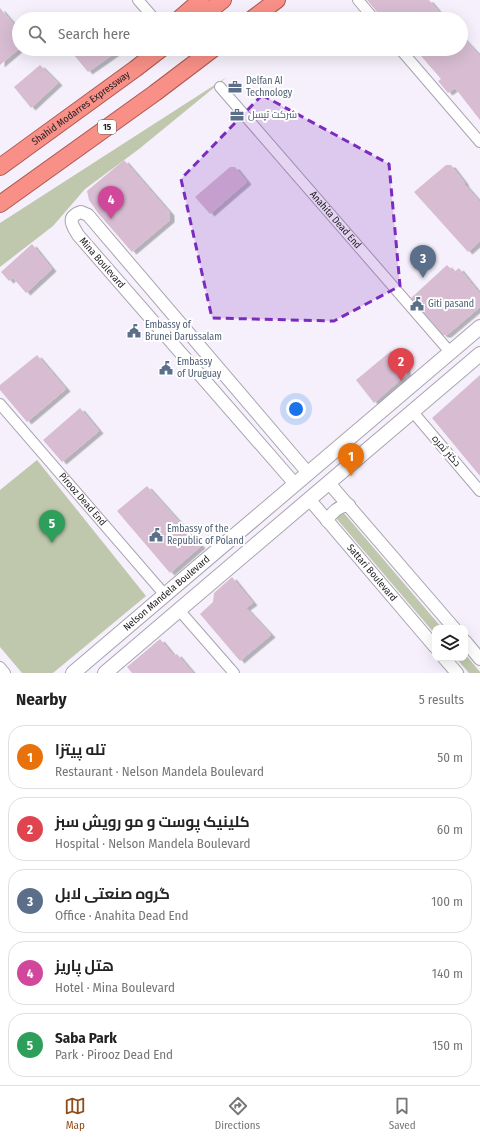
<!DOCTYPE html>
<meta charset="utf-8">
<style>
:root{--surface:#fff;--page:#f6f6f6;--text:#222;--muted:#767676;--line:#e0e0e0;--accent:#8f4d1a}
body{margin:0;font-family:"Fira Sans Condensed",Cairo,sans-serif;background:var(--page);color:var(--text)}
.controls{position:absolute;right:12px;bottom:12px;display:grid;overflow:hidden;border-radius:8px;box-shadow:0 4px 16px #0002}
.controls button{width:36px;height:36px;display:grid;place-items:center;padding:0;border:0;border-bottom:1px solid var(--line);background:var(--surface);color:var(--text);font:20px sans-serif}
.you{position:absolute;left:296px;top:409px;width:14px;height:14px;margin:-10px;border:3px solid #fff;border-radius:50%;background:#1a73e8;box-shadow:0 0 0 6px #1a73e833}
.badge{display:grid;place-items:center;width:26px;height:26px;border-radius:50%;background:var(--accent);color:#fff;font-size:13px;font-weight:700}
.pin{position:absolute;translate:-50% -33px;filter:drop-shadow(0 1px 2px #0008)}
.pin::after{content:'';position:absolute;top:21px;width:14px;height:12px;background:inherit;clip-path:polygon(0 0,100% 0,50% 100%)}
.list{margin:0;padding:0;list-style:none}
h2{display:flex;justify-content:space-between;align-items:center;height:52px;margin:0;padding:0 16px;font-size:17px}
h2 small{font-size:13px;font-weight:400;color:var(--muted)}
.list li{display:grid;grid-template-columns:26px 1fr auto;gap:12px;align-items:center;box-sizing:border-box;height:64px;margin:0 8px 8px;padding:0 8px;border:1px solid var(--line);border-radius:16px}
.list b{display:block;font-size:15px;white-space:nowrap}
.list p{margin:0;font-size:13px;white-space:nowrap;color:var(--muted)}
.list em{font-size:13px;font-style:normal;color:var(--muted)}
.icon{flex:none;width:22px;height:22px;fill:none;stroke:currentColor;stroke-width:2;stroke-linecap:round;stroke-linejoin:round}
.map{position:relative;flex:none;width:480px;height:673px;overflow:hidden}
.search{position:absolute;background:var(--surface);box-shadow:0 4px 16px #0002;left:12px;right:12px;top:12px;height:44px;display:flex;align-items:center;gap:10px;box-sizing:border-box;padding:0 14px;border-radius:22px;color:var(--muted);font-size:15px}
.sheet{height:412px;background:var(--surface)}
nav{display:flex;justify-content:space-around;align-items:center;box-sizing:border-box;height:56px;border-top:1px solid var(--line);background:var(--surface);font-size:11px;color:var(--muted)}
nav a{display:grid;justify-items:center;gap:2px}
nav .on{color:var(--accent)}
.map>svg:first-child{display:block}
</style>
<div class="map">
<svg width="480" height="673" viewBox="0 0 480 673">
<defs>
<filter id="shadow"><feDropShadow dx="4.5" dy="2.5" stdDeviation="0" flood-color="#0004"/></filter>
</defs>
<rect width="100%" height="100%" fill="#f5f0fb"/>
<g fill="#bfc8ac">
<polygon points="227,77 139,149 85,189 53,226 0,267 0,223"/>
<polygon points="37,460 146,596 53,673 22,673 0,647 0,490"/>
<polygon points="343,512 442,628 435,628 435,634 336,518"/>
<polygon points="465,654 480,672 480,673 469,673 456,658 465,658"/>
</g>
<g fill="#d8bdd2" filter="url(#shadow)">
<polygon points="367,0 429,0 445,19 383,19"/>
<polygon points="0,8 19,30 19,49 0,65"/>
<polygon points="461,36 480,56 480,120 455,88 448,93 438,81 441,79 415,49 461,49"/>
<polygon points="69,49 121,49 88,72"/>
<polygon points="40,65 58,83 31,108 14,87"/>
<polygon points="124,160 170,213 170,220 132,252 98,213 89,200 87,191"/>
<polygon points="446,165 451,165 464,182 465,185 480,202 480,241 468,252 414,192"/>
<polygon points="230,167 235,167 247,182 210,214 195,197"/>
<polygon points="32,244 52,269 26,293 13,278 9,281 1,272"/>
<polygon points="447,265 454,272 459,268 480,294 480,307 447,335 443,335 411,298"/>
<polygon points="391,351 405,366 407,374 374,403 356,380"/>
<polygon points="37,355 66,389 27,422 0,390 0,385"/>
<polygon points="480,375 480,476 432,418"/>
<polygon points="80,408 99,431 62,462 43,440"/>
<polygon points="147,486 201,546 170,573 117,511"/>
<polygon points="232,577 253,603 246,608 271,635 240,661 200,614 213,602 214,593"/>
<polygon points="160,639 174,656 177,654 193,673 132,673 127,667"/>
</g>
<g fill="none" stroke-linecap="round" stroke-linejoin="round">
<g stroke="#a9a4af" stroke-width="12">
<g id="minor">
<polyline points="138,0 152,16"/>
<polyline points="358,0 374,19"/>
<polyline points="400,49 480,142"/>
<path id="s1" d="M220 87 450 352"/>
<path id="s2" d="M0 404 165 595"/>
<polyline points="412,411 480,491"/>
<polyline points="179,610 234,673"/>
<polyline points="0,667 5,673"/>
</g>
</g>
<g stroke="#a9a4af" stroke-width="14">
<g id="tertiary">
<polyline points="329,483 454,628"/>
<path d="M295 484 78 235C72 225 66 217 81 212L88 215 308 473"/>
<path id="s3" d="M309 499 435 647"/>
<path d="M327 521C332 512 338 506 349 505"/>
<polyline points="465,641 480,659"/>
<polyline points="444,658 457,673"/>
</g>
</g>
<g stroke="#a9a4af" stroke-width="16">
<g id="secondary">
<path id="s4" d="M73 673 480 327"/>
<polyline points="105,673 480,354"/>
</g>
</g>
<g stroke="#ad5852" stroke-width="18">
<g id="trunk">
<polyline points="179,19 201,0"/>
<polyline points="199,19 223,0"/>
<polyline points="252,19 277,0"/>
<path id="s5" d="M0 167 135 69 161 49"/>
<polyline points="0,204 155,93 213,49"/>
</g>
</g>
<use href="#minor" stroke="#fff" stroke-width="10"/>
<use href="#tertiary" stroke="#fff" stroke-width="12"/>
<use href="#secondary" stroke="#fff" stroke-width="14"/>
<use href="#trunk" stroke="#f89087" stroke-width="16"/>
</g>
<path fill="#7b2cbf" fill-opacity="0.2" stroke="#7b2cbf" stroke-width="3" stroke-dasharray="8 5" stroke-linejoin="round" d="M262 95 389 164 400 286 334 321 212 318 181 179Z"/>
<defs>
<g id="office-bare" transform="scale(1.08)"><path d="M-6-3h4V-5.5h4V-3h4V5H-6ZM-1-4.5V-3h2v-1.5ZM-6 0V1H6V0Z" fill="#5c6f8a" stroke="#fff" stroke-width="2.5" paint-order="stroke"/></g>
<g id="civic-bare" transform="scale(1.08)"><path d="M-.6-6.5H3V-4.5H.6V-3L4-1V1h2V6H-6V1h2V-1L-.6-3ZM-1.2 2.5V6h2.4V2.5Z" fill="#5c6f8a" stroke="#fff" stroke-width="2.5" paint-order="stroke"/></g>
</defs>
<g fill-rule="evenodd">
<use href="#office-bare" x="235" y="87"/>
<use href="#office-bare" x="237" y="115"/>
<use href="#civic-bare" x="417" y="304"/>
<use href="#civic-bare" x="134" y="331"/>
<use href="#civic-bare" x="166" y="368"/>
<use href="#civic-bare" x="156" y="535"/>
</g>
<g text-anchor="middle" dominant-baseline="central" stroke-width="4" stroke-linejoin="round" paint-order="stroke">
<rect fill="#fff" stroke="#666467" stroke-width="1" x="98" y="120" width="18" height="14" rx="3"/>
<g font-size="9" font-weight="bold" fill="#242226">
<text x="107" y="127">15</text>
</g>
<g font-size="10" fill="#4e5e75" stroke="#fff" text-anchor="start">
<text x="246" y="81">Delfan AI<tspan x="246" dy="12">Technology</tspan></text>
<text x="248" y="115">شرکت تپسل</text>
<text x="428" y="304">Giti pasand</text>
<text x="145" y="325">Embassy of<tspan x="145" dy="12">Brunei Darussalam</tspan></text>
<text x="177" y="362">Embassy<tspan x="177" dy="12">of Uruguay</tspan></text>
<text x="167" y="529">Embassy of the<tspan x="167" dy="12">Republic of Poland</tspan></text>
</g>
<g font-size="10" fill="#242226" stroke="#fff">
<text stroke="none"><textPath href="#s5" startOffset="100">Shahid Modarres Expressway</textPath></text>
<text stroke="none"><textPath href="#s1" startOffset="176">Anahita Dead End</textPath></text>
<text transform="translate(102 263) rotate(49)">Mina Boulevard</text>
<text transform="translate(446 451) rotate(49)">دکتر ثمره</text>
<text stroke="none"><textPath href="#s2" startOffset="126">Pirooz Dead End</textPath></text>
<text stroke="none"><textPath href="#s3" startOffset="97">Sattari Boulevard</textPath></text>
<text stroke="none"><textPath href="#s4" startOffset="123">Nelson Mandela Boulevard</textPath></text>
</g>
</g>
</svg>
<div class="controls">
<button><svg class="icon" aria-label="layers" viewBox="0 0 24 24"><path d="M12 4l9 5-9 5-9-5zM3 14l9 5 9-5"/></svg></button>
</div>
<div class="you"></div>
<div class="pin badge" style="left:351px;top:476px;background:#e8710a">1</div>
<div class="pin badge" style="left:401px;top:381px;background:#e0444e">2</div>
<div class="pin badge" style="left:423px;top:278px;background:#5c6f8a">3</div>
<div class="pin badge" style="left:111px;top:219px;background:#d1479c">4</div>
<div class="pin badge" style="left:52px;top:543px;background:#2e9e5b">5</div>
<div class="search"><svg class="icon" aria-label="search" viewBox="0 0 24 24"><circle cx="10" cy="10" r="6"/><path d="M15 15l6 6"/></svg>Search here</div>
</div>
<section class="sheet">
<h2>Nearby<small>5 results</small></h2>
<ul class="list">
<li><span class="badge" style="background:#e8710a">1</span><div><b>تله پیتزا</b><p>Restaurant · Nelson Mandela Boulevard</p></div><em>50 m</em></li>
<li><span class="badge" style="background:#e0444e">2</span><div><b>کلینیک پوست و مو رویش سبز</b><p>Hospital · Nelson Mandela Boulevard</p></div><em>60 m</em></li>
<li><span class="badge" style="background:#5c6f8a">3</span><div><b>گروه صنعتی لابل</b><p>Office · Anahita Dead End</p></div><em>100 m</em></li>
<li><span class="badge" style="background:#d1479c">4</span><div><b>هتل پاریز</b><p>Hotel · Mina Boulevard</p></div><em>140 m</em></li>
<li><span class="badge" style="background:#2e9e5b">5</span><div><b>Saba Park</b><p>Park · Pirooz Dead End</p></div><em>150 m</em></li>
</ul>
</section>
<nav>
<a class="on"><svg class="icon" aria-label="map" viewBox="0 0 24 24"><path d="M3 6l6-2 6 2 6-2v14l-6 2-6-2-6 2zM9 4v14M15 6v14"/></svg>Map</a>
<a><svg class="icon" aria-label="directions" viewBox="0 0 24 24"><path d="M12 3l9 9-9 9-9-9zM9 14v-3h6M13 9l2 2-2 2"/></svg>Directions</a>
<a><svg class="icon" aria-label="saved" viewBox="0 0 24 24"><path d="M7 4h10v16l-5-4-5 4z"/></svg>Saved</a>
</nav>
